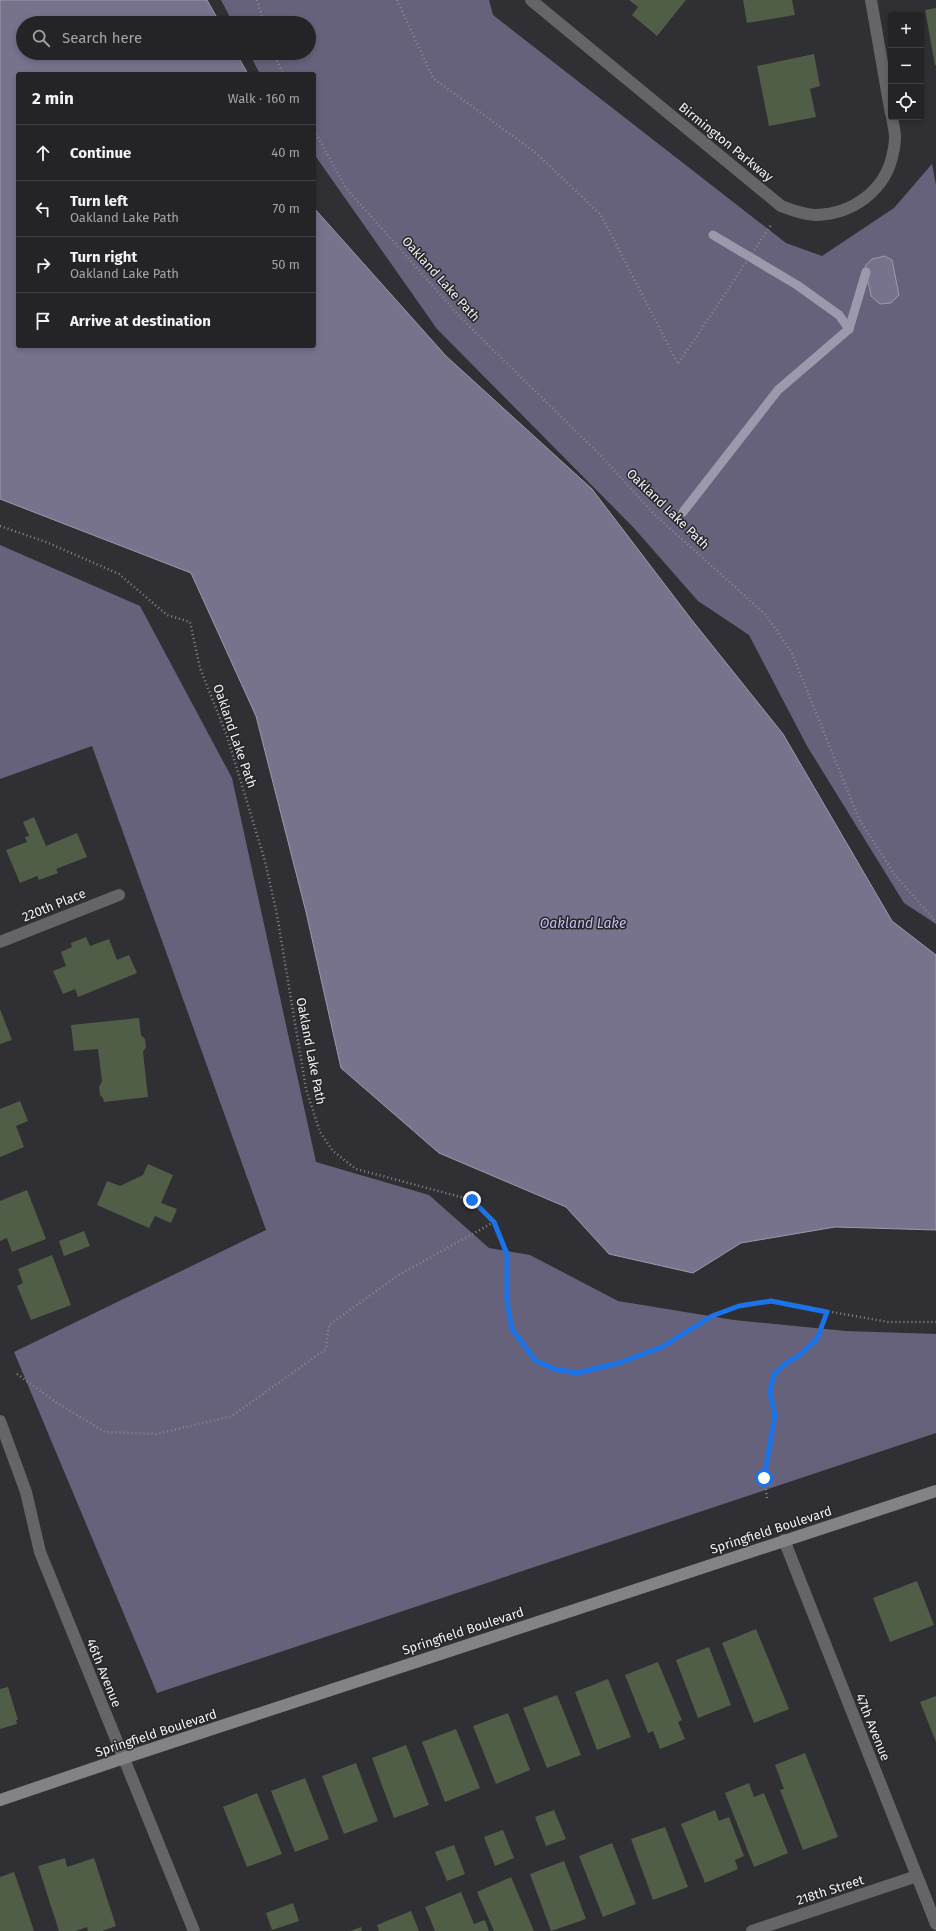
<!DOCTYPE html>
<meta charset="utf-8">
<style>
:root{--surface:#242326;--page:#302f32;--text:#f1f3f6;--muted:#a3a4a7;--line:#414043}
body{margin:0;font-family:"Fira Sans",sans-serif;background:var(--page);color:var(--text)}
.controls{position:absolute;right:12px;top:12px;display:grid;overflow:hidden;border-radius:4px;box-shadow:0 2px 6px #0003}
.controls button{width:36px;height:36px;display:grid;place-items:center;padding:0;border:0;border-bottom:1px solid var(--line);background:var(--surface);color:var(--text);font:20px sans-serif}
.stop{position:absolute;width:12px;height:12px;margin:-9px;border:3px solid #1a73e8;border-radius:50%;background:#fff}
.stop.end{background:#1a73e8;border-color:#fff;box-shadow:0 1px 4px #0008}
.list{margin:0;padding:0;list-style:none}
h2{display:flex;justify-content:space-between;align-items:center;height:52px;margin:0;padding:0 16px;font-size:17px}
h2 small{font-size:13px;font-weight:400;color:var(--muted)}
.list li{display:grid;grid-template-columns:26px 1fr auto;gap:12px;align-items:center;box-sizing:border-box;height:56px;padding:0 16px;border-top:1px solid var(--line)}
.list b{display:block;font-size:15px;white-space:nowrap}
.list p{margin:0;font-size:13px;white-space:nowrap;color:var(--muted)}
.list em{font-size:13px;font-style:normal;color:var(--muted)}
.icon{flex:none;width:22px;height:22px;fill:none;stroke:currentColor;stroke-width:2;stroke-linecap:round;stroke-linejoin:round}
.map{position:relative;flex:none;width:936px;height:1931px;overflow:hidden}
.search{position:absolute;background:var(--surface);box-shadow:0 2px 6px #0003;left:16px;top:16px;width:300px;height:44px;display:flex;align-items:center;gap:10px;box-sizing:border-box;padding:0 14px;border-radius:22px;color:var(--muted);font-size:15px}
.panel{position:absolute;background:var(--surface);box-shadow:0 2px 6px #0003;left:16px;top:72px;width:300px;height:276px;border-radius:4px}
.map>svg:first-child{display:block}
</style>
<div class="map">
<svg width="936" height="1931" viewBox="0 0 936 1931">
<rect width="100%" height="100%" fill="#302f33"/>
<g fill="#67627b">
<polygon points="221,0 489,0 493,15 786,243 822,256 894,208 932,164 936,185 936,924 904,903 807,746 749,635 698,601 633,527 437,329 314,154 314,74 260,74 249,53 309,53 309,23 233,23"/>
<polygon points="0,545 140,606 232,778 316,1162 429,1195 489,1248 530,1255 618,1301 734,1320 846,1331 936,1334 936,1433 157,1693 14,1352 266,1230 92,746 0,779"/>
</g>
<g fill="#78738d" stroke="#9d99ac">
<polygon points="0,0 207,0 220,23 23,23 23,53 236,53 248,74 18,74 18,346 314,346 314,208 446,356 592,489 691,619 783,734 892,921 936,955 936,1230 835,1227 741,1243 693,1273 609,1254 566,1207 439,1153 341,1068 306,912 256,716 191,573 0,499"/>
<polygon points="885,256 892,260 899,295 891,303 880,304 871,296 865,266 872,259"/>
</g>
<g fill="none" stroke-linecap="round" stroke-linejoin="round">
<g stroke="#9d99ac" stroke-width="9">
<polyline points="849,329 866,272"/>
<polyline points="683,512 778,390 849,329 839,315 797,285 713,235"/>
</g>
</g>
<g fill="#505e47">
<polygon points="629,0 686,0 657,36 632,15 638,7"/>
<polygon points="743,0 792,0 795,15 747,23"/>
<polygon points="936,8 936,65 935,65 925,10"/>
<polygon points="814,54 820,86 810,89 816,117 769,126 757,66"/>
<polygon points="34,817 46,846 77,833 87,857 56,869 58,873 39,880 37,876 20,883 6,850 27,842 25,837 29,836 23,822"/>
<polygon points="86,937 90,946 109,939 117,960 129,955 137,973 78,997 75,989 63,994 53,971 66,966 61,952 72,947 71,943"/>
<polygon points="0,1009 12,1040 0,1044"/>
<polygon points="139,1018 141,1035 145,1039 146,1047 143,1052 148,1097 104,1102 103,1098 100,1095 99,1087 102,1081 98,1049 74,1051 71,1025"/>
<polygon points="20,1101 28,1121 16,1126 24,1147 0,1157 0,1109"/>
<polygon points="148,1164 173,1175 161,1203 177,1209 171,1223 155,1216 149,1228 97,1205 107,1181 120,1186 143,1175"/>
<polygon points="27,1190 46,1239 12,1252 7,1238 0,1241 0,1201"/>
<polygon points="84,1231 90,1246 64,1256 59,1241"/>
<polygon points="52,1255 71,1305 31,1320 17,1286 23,1283 18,1269"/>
<polygon points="917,1581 934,1625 890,1642 873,1598"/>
<polygon points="756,1629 789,1709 754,1723 722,1643"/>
<polygon points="709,1647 731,1705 698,1718 676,1660"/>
<polygon points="658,1662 682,1720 678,1722 685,1739 660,1749 653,1731 648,1733 625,1675"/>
<polygon points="608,1679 631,1737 597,1750 575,1692"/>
<polygon points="8,1687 18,1720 16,1720 17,1724 0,1729 0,1689"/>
<polygon points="557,1695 581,1755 547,1768 523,1708"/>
<polygon points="936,1696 936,1742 920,1702"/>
<polygon points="508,1713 530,1770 496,1784 473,1726"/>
<polygon points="456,1729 480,1788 445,1802 422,1742"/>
<polygon points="406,1745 429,1805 394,1818 372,1758"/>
<polygon points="805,1753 838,1837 803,1850 780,1790 784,1789 775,1765"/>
<polygon points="356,1763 378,1821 344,1834 322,1776"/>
<polygon points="305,1778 329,1839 295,1852 271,1791"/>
<polygon points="749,1783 754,1797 764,1793 788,1853 754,1867 725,1793"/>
<polygon points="257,1793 282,1854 247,1867 223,1807"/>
<polygon points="554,1810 566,1839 546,1846 535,1817"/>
<polygon points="715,1810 719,1821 729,1817 744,1856 735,1860 738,1869 705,1883 681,1824"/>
<polygon points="665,1827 688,1887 653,1900 631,1839"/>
<polygon points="503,1830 514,1858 495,1866 484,1837"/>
<polygon points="612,1843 636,1904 603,1917 579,1856"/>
<polygon points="454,1845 465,1874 447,1881 435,1852"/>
<polygon points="65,1858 67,1867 94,1858 116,1926 102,1931 88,1931 87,1927 76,1931 59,1931 38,1866"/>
<polygon points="564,1861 586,1919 551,1931 530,1874"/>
<polygon points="14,1872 22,1895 34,1931 0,1931 0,1877"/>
<polygon points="511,1877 534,1931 494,1931 477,1892"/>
<polygon points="461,1892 474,1924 485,1920 489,1931 435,1931 425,1907"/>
<polygon points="293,1903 299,1921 272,1930 266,1913"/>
<polygon points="411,1911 419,1931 379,1931 377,1925"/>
<polygon points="361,1927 362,1931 350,1931"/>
</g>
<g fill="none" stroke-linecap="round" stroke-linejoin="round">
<g stroke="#88888b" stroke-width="2.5" stroke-dasharray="1 3" stroke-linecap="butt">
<polyline points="257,0 264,23"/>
<polyline points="397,0 433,78 536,153 601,215 678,364 771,225"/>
<polyline points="274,53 283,74"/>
<polyline points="314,130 346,188 462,319 603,458 654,514 765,614 791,651 859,819 895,875 936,922"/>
<polyline points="0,526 46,542 119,574 167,615 190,622 200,668 227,736 265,861 277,915 306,1089 320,1132 333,1151 356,1169 472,1200 494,1222 507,1254 507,1303 511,1329 535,1361 554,1369 577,1373 619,1363 662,1347 712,1316 739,1306 771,1301 888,1322 936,1322"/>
<polyline points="17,1374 57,1403 105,1432 157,1434 232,1416 326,1349 329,1325 397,1276 494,1222"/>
<polyline points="767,1498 764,1478 775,1415 770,1392 774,1374 785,1364 801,1354 817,1339 827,1312"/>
</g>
<g stroke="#656567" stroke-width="12">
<path d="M531 0 781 206C792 210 804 215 816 215 853 214 886 190 893 153 894 148 895 143 895 138 895 131 893 124 892 117"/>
<polyline points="871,0 891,114"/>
<polyline points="0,942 119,895"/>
<polyline points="0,1421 26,1492 40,1552 194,1931"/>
<polyline points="784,1540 936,1924"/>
<polyline points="752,1931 917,1876"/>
</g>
<polyline stroke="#838285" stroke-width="12" points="0,1800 124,1758 936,1491"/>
</g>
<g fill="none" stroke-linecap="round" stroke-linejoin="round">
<polyline stroke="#1a73e8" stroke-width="5" points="472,1200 494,1222 507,1254 507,1303 512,1329 535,1360 554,1369 577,1373 619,1363 662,1347 712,1316 739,1306 771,1301 827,1312 817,1339 801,1354 785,1364 774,1374 770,1392 775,1415 764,1478"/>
</g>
<g text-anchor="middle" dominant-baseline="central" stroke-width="3" stroke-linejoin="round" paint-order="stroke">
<g font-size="13" fill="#f2f2f5" stroke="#262529">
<text transform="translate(726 142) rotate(39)">Birmington Parkway</text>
<text transform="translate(441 279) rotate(48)">Oakland Lake Path</text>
<text transform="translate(668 509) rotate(44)">Oakland Lake Path</text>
<text transform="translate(235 736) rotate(71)">Oakland Lake Path</text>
<text transform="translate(54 905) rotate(-22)">220th Place</text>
<text transform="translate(311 1051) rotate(79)">Oakland Lake Path</text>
<text transform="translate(771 1530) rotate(-18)">Springfield Boulevard</text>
<text transform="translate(463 1631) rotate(-18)">Springfield Boulevard</text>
<text transform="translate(104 1673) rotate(68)">46th Avenue</text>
<text transform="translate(873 1727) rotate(68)">47th Avenue</text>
<text transform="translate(156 1733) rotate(-18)">Springfield Boulevard</text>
<text transform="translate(830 1890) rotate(-18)">218th Street</text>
</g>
<g font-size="14" font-style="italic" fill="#c7bcef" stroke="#262529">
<text x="583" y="923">Oakland Lake</text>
</g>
</g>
</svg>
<div class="controls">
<button>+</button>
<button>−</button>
<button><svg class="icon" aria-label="locate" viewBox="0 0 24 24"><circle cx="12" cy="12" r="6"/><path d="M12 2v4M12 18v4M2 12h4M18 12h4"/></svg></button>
</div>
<div class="stop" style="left:764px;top:1478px"></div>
<div class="stop end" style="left:472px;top:1200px"></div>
<div class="search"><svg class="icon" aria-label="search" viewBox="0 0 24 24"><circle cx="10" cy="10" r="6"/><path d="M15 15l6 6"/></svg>Search here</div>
<section class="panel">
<h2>2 min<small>Walk · 160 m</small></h2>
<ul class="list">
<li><svg class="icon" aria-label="ahead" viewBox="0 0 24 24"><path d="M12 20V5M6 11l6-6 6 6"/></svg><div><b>Continue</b></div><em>40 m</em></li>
<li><svg class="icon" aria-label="left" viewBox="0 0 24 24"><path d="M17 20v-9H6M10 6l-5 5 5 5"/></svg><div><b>Turn left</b><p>Oakland Lake Path</p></div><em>70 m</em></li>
<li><svg class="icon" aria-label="right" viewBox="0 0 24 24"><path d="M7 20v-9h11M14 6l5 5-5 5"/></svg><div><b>Turn right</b><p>Oakland Lake Path</p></div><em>50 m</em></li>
<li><svg class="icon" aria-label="arrive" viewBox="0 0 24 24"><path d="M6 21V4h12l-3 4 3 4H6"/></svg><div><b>Arrive at destination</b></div></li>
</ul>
</section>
</div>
